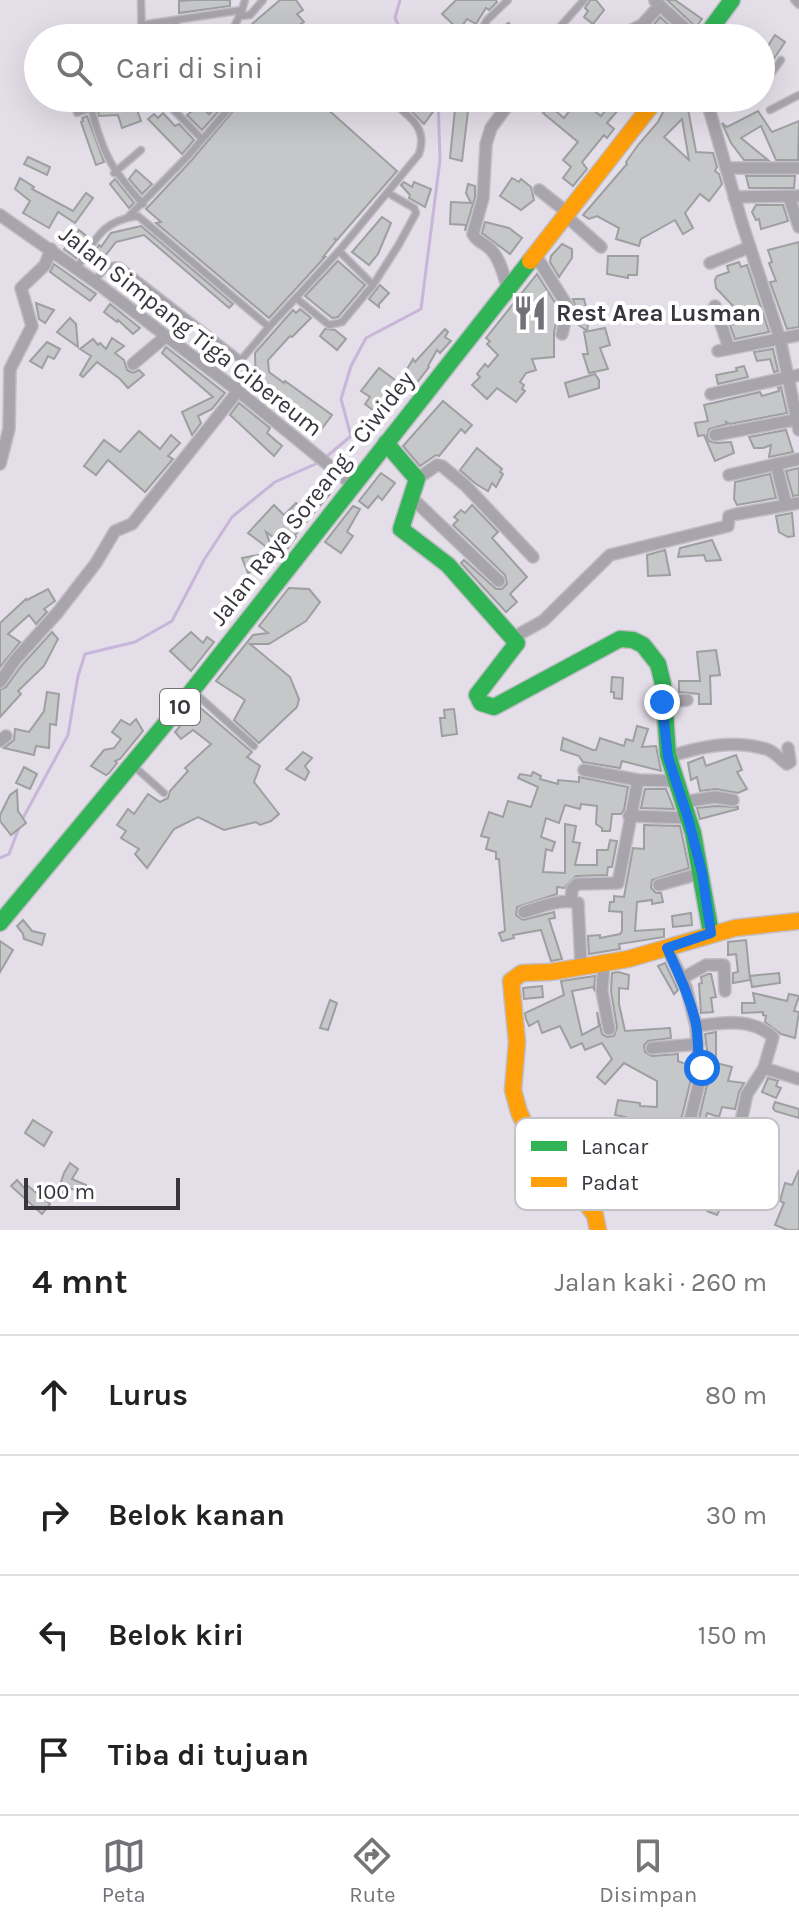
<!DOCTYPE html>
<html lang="id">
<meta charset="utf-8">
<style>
:root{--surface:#fff;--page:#f6f6f6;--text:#222;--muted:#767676;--line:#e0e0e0;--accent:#747078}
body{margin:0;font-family:Karla,sans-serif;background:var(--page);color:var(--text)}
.scale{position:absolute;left:24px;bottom:20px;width:156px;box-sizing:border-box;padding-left:8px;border:4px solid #38353c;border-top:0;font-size:22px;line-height:28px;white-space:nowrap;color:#38353c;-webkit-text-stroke:6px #fff;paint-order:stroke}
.stop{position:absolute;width:24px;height:24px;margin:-18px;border:6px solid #1a73e8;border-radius:50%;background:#fff}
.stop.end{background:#1a73e8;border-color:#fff;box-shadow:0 2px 8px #0008}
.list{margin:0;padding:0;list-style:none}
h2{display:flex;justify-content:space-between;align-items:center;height:104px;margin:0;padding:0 32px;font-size:34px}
h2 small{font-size:26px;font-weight:400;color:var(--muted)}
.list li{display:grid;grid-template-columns:52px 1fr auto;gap:24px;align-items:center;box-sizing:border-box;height:120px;padding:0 32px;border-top:2px solid var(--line)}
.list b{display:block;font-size:30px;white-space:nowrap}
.list em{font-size:26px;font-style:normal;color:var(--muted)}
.icon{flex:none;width:44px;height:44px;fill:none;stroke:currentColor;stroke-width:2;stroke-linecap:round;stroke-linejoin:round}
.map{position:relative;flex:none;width:799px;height:1230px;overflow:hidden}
.search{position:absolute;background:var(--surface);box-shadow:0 8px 32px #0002;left:24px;right:24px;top:24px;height:88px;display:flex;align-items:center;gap:20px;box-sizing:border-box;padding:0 28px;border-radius:44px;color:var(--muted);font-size:30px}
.sheet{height:584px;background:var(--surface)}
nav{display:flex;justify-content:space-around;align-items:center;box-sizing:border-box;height:112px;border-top:2px solid var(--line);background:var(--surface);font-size:22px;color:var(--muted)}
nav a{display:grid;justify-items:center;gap:4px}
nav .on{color:var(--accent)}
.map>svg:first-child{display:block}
</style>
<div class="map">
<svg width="799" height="1230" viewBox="0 0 799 1230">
<rect width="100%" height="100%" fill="#e3dee8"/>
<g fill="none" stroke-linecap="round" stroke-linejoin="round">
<g stroke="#c8b5da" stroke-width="3">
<polyline points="400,0 395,18 405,38"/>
<polyline points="326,457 351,436 341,399 351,366 366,338 421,309 440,160 438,98"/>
<polyline points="23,818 68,735 78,676 85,654 135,642 172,621 204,560 232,517 275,482 320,462"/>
<polyline points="0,858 9,854 20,825"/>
</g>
</g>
<g fill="#c6c7c9" stroke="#9e9fa1" stroke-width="2" fill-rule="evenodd">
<polygon points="196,0 230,0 230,6 179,13 179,1"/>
<polygon points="280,0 296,0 303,10 297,14 304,22 286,33 283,38 246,38 252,24"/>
<polygon points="456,0 496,0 497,2 489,10 486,8 476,24 467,19 459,30 442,14"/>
<polygon points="590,0 596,0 604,10 593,24 584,17 588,11 585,8"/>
<polygon points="667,0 675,0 702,19 696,27"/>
<polygon points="660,17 682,37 682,38 643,38"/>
<polygon points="509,23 514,38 484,38 485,36"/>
<polygon points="201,25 211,34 221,27 226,31 223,38 193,38 191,33"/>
<polygon points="775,35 785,42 761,78 761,42 768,46"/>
<polygon points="120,98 133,98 141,121 122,128 118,115 99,116 98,111 117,103"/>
<polygon points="244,98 315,98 397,171 337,240 334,238 336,241 323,257 325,257 269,318 156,223 161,222 146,209 191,161"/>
<polygon points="399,98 427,98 435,109 424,124"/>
<polygon points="579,98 592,98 587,105 601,116 616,98 641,98 632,110 624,103 607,123 614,129 607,138 604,135 582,162 587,169 573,186 563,178 571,167 563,160 578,142 543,113 551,107 564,118"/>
<path d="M670 98H686L696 152 713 153 717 167 715 171 719 174 722 184 709 201 700 194 685 213 693 228 683 234 675 220 641 239 639 246 616 239 619 228 597 216 589 219 583 215 627 164 626 162 638 145 658 122ZM682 119 689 160 664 137Z"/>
<polygon points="195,101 209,114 214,109 218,112 202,130 187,115 191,112 188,109"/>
<polygon points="455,109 468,111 462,161 450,158"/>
<polygon points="758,111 772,132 799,121 798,160 776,160 761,126 741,138 768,160 744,160 731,143 722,123 727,127"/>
<polygon points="163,113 175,126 179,124 194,140 182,154 148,119 154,114 158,118"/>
<polygon points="87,116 104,162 96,165 81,122 83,121 82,118"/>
<polygon points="28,157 50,167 47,175 24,164"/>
<polygon points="136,170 152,184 142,194 129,179"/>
<polygon points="746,176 795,176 794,188 749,188"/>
<polygon points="20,178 34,187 32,189 73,211 86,193 93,198 75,223 58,212 49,228 23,213 30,201 15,189"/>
<polygon points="512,178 519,182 521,179 531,187 534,200 521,210 500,196"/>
<polygon points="115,179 134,203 129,208 110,184"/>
<polygon points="404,182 412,187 414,182 431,189 425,207 409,198 410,195 401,185"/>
<polygon points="468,184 475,186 475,197 465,231 466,225 450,224 451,202 471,203 466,193"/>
<polygon points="756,205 783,205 788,221 761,229 759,219 756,220 752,212"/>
<polygon points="382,217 391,223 378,254 369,265 352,252"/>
<polygon points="485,222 509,228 522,238 510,254 482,233"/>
<polygon points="141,226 233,304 229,308 144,235 116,242 95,269 87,263 99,245 101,247 111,233"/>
<polygon points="79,230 89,238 76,258 64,249"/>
<polygon points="799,242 799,327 787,329 770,282 776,281 769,263 772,262 768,250"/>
<polygon points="562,244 572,249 572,258 559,277 550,262 551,256"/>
<polygon points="608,256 638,256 637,275 628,275 628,278 607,274"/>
<polygon points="338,261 365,285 338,317 332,318 305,296"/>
<polygon points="739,262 741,267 747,265 769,332 735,339 730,325 738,323 731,311 736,309 716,288 715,280 717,276 729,272 727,266"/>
<polygon points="54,264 96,294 90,301 50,272"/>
<polygon points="537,274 559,309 554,332 554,357 532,359 536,370 526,373 520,382 524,385 522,389 525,391 516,402 497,388 487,399 472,385 480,377 477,374 485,364 488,367 498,355 487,344 490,341 486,338"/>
<polygon points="380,285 389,293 379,304 379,307 369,299"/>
<polygon points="573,299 584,299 589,318 587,331 576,323 576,308"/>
<polygon points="36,303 54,310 45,323 39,319"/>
<polygon points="110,304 140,328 133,334 118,320 117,322 104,312"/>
<polygon points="300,309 311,318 292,337 290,336 268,360 269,372 284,383 285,381 332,415 317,435 256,390 255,353 293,310 296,313"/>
<polygon points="70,318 76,324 78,347 57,332"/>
<polygon points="605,328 610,345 600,348 608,369 589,373 583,354 588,354 584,332"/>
<polygon points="325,329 335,330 346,339 337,350 320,336"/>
<polygon points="445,329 448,332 445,337 451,341 440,353 437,350 428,366 429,367 409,393 398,386 377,413 365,404 370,397 361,391 379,368 399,383 413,359 415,362"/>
<polygon points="112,338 124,346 115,353 124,360 127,370 133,373 139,370 144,375 128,388 120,379 97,362 83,377 80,375 91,356 80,349 93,339 98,345 100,343 106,349"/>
<polygon points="47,342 60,349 54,359 48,356 42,368 30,361"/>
<polygon points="166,347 225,393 212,409 198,416 201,423 192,435 182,412 213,397 162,353"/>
<polygon points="773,349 778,371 774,372 770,359 757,361 754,352"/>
<polygon points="744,366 748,377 718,384 716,375 737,371 736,368"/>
<polygon points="595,374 599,380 599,388 569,397 565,383"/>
<polygon points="781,387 787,413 730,424 726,422 727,424 709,429 707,436 709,441 716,443 731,442 734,453 715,461 704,435 698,436 695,423 708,421 704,405 760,392 762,396 779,391 778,388"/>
<polygon points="443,401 472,425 465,433 461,429 439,456 436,455 420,466 403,446"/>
<polygon points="239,403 270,428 267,433 282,446 274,456 230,415"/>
<polygon points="786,430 793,452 769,457 771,445 763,448 754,448 749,437"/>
<polygon points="139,431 160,449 171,435 180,443 168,456 173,459 145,492 108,460 96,475 84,466 104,440 120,452"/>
<polygon points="477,448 502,469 500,472 503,474 496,487 492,483 488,491 476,484 460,470"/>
<polygon points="799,468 799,495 793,496 786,471"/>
<polygon points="381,473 395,483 382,500 378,496 368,508 359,501"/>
<polygon points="770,474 776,498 737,505 734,499 735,482"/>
<polygon points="319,486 330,494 295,535 296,537 288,548 266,532 273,552 248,533 274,505 284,515 296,503 301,508"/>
<polygon points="472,505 498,532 492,538 527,577 510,594 517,602 506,612 461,563 464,560 496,589 502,589 507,584 505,575 453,525 458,520 454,517 461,510 465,513"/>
<polygon points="353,506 360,509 347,532 353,536 341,553 325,542"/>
<polygon points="792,513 794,536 788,537 779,532 776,516"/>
<polygon points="712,540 721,560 706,561 704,555 678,557 680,548"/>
<polygon points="665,550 670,575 648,576 647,555"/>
<polygon points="273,552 276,563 248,573 242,558"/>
<polygon points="289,588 309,589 320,602 306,621 269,644 250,644 290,677 299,699 297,707 259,743 234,720 245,700 216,681 253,635 268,633 259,626"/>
<polygon points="48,589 55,601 44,609 47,612 36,624 29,615 8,634 20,642 0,667 0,623 26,599 27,600"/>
<polygon points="52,632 58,639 44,666 18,691 21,694 0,717 0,690 6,687 22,665"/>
<polygon points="191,632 203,643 207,637 214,642 191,671 170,651"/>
<polygon points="716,650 720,675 710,676 711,704 699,704 699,694 679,692 679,681 700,681 697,652"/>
<polygon points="612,677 623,678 622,699 614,698 614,692 611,692"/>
<polygon points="47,692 59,694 56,725 50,724 49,748 36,746 34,755 4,748 14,740 15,729 29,732 44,711"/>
<polygon points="197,705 252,752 247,757 260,766 254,782 279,814 271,821 260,825 256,822 224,830 198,817 174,829 147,868 135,854 139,849 121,838 126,831 117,825 128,809 134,814 148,794 160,802 168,798 170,791 188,771 185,768 211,744 193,730 181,739 175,732"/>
<polygon points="454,709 457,734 442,736 440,718 445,718 444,710"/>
<polygon points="136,719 143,731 120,759 115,761 117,763 109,773 106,775 91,766 104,750 114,748 121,739 112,732 121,720 130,725"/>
<polygon points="637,726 648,729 642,747 656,746 661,771 622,761 620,768 583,762 579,756 561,750 563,738 593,750 596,750 600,738 624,746 626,739 633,741"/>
<polygon points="303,752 312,758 305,766 309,772 305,780 286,769"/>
<polygon points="736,755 742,770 737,772 747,789 738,793 716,789 700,791 697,777 691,780 688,763 703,757 706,766"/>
<polygon points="24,767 37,774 30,789 16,783"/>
<polygon points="533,772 541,776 540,779 558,784 558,780 579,782 579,777 628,787 624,810 621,814 612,814 610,831 602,831 602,828 596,824 597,806 581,804 580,809 565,805 559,823 546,818 541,837 555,842 552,851 546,849 543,872 565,873 565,824 576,826 573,842 580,843 575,865 597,865 597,850 608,850 610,840 617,841 612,867 608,867 607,875 576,876 564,888 557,887 557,894 517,907 516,915 523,920 554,912 555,918 549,919 562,959 551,961 541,930 513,935 514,938 502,941 499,933 505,931 499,859 496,859 496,852 486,849 489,838 481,836 489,812 503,817 508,801 531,807 538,787 518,778 520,774 531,776"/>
<polygon points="645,789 666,789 674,809 641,808"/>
<polygon points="17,790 18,811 26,823 11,835 0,821 0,815 10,795"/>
<polygon points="715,806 738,807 738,809 700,819 697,808"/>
<polygon points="644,825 680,826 689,868 652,880 651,888 656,893 661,893 663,902 652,904 652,900 637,902 635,931 664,929 664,937 619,944 620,949 589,954 588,936 600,935 600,938 620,934 622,931 622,912 609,911 610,902 614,902 614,896 624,897 633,848 644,849"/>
<polygon points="691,913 692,925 673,927 672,916"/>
<polygon points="23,920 32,931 45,934 42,945 24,939 23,934 17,926"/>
<polygon points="746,940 750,980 733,983 733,973 738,972 736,954 728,955 728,942"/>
<polygon points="0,941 13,950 0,972"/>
<polygon points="665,963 678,990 674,994 658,966"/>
<polygon points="618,972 629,975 628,989 619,988 619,1004 625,1031 670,1028 671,1038 648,1041 644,1045 645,1052 652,1056 678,1054 678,1061 691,1066 693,1071 682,1116 671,1132 669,1153 672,1161 660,1164 656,1147 650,1148 649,1136 628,1135 626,1117 615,1115 618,1100 640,1103 640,1106 657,1107 657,1081 624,1063 605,1084 597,1077 612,1059 602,1043 585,1050 582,1043 571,1048 560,1026 542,1033 538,1021 529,1026 526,1019 525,1013 564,995 561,981 595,976 594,989 593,987 572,991 582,1035 599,1026 597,1012 602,1034 607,1037 614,1036 617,1027 611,991 612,973"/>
<polygon points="779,973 780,983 752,987 750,976"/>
<polygon points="708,974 711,974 716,997 711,998 713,1012 701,1013 699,984 702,983 701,977"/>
<polygon points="542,986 543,997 524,999 523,988"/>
<polygon points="753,993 787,1001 789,994 799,996 794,1011 799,1012 795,1038 781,1034 765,1022 766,1016 763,1015 763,1012 742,1013 742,1003 755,1003"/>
<polygon points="330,1000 337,1003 328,1030 320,1028"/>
<polygon points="716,1032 716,1063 732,1067 728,1081 744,1083 739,1092 735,1109 722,1107 719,1117 707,1113 704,1125 698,1123 710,1072 705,1034"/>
<polygon points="768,1078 778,1081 776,1086 781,1088 776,1098 762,1092"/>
<polygon points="775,1102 799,1109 799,1118 775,1111 773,1108"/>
<polygon points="33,1120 52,1132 44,1146 25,1133"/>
<polygon points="70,1163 78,1169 72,1179 86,1185 82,1193 67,1187 60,1196 57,1194 64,1173"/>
<polygon points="799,1170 799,1230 788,1230 775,1225 784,1203 780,1201 785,1183 792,1185"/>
<polygon points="724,1178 723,1203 717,1215 707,1211 708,1179"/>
<polygon points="17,1180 25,1189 28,1186 50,1204 42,1214 11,1186"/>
</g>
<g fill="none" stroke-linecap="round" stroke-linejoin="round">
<g stroke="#c1bdc5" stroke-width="9">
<g id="lane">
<polyline points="141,0 142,38"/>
<polyline points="794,0 799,5"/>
<polyline points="239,16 250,15 263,0"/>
<polyline points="173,21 187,38"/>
<polyline points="141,25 242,10 245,0"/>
<polyline points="558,29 584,0"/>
<polyline points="229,38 242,10"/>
<polyline points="289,38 303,32 316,38"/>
<polyline points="477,38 487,20 508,0"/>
<polyline points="761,88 781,60"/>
<path d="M114 98 91 108C103 154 111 169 143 204"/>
<polyline points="162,98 202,139"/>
<polyline points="770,110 799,95"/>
<polyline points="77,113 91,108"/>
<polyline points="114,173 141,150"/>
<polyline points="128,217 187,157 238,98"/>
<path d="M77 268C96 239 101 221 138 216L269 327 339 251 419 154C429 126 406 114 387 98"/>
<path d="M94 281C102 272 107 263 120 266L241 360"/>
<polyline points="373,285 398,246 416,213 414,208 388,193"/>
<polyline points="296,298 329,325 342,322 373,285 339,251"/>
<polyline points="238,391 241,360 269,327"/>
<polyline points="195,693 254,746"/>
<polyline points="136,768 164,793"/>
</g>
</g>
<g stroke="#c1bdc5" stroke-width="14">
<g id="street">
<polyline points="655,1 696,38"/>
<polyline points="615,38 642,25 660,5"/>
<polyline points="706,98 742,223 780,339 799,430"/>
<polyline points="726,168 799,168"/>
<polyline points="539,190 568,213"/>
<polyline points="734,197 799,196"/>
<polyline points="789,197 799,227"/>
<polyline points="0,215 94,281 238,391 353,485"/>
<polyline points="566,216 601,247"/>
<polyline points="536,256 568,307 562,334"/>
<polyline points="710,263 750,247"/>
<path d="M508 289C504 277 501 261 492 251 486 243 477 243 473 234L483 198 486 144 491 128 513 98"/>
<polyline points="715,306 729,348"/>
<polyline points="718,351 799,335"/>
<polyline points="133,364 165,337"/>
<polyline points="711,394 799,375"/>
<polyline points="715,435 799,419"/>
<polyline points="0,464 9,429 10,369 32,326 21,288 45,265 51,249"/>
<polyline points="776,464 786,504"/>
<polyline points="729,475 799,459"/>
<polyline points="417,479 437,465 442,466 465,485 533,557"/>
<polyline points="412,498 499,581"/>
<polyline points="514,637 543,621 610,555 728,526 729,516 737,514 799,503"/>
<polyline points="0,682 15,660 58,612 96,563 115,531 132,524 238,391"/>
<polyline points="662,702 687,700"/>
<polyline points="0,741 6,736"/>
<path d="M668 757C699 747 733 739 766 749 774 751 780 759 787 764L790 762 788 748"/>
<polyline points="584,770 638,780 675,781"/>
<polyline points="683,802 715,797 733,800"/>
<polyline points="629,816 688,818"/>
<polyline points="659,885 702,873"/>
<polyline points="571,901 572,889 577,884 618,883 638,780"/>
<path d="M524 912C540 907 561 898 578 903L581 965"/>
<path d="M667 948 686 987 696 1026 698 1059 702 1071 690 1120 679 1133 677 1153C688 1168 716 1178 731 1166L747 1094 764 1068"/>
<polyline points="604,963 602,991 609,1029"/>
<polyline points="681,979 706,965 724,965 725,991"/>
<path d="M696 1026C724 1023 751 1017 773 1037L764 1068 799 1079"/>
<polyline points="652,1048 698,1044"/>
</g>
</g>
<g stroke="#c1bdc5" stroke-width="19">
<g id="fast">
<polyline points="704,38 732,0"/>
<polyline points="386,443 417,479 401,529 448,565 517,643 477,695 481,703 494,707 620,639 633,640 643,645 658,664 663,684 668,755 693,833 711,933"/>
<polyline points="0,923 180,706 530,261"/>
</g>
</g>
<g stroke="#c1bdc5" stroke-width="19">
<g id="slow">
<polyline points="530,261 657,98"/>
<polyline points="598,1230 595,1215 548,1152 528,1132 519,1112 513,1090 517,1042 511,981 522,973 551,972 628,959 735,928 799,921"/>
</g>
</g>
<use href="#lane" stroke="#a8a4ac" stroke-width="6"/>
<use href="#street" stroke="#a8a4ac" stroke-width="11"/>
<use href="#fast" stroke="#30b455" stroke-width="16"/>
<use href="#slow" stroke="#ff9f0a" stroke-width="16"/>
</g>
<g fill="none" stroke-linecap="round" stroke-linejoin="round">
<path stroke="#1a73e8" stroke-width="10" d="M662 702 668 757 688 818 702 873 711 933 667 948C678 973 690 997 696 1024 699 1039 696 1054 702 1068"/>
</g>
<defs>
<g id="restaurant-bare" transform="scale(2.76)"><path d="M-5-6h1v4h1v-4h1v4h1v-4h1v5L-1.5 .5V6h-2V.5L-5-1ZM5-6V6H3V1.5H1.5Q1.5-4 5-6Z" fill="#747078" stroke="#fff" stroke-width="2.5" paint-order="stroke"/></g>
</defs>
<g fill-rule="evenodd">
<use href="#restaurant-bare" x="530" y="313"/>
</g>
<g text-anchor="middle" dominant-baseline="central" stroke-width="8" stroke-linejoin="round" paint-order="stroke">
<rect fill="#fff" stroke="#747276" stroke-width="2" x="160" y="689" width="40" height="36" rx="6"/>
<g font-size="22" font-weight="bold" fill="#38353c">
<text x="180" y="707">10</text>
</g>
<g font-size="24" font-weight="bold" fill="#38353c" stroke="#fff" text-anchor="start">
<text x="556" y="313">Rest Area Lusman</text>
</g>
<g font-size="24" fill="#38353c" stroke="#fff">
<text transform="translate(191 331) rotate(38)">Jalan Simpang Tiga Cibereum</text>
<text transform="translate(312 498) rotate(-52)">Jalan Raya Soreang - Ciwidey</text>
</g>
</g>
<rect x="515" y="1118" width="264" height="92" rx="12" fill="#fff" stroke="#c3c2c4" stroke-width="2"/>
<rect x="531" y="1141" width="36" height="10" fill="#30b455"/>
<rect x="531" y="1177" width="36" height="10" fill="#ff9f0a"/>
<g font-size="22" fill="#38353c">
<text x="581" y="1154">Lancar</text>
<text x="581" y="1190">Padat</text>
</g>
</svg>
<div class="scale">100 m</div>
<div class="stop" style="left:702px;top:1068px"></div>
<div class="stop end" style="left:662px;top:702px"></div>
<div class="search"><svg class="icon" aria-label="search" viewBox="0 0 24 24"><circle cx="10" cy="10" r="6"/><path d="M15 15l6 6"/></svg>Cari di sini</div>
</div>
<section class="sheet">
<h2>4 mnt<small>Jalan kaki · 260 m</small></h2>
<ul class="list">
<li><svg class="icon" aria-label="ahead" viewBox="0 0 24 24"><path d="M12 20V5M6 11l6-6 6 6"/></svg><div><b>Lurus</b></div><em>80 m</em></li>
<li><svg class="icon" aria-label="right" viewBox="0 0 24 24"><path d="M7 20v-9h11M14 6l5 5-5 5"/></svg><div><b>Belok kanan</b></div><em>30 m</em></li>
<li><svg class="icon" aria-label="left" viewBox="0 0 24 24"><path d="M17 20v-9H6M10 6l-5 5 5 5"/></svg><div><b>Belok kiri</b></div><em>150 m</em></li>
<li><svg class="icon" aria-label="arrive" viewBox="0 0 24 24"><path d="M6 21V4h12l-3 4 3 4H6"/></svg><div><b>Tiba di tujuan</b></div></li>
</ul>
</section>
<nav>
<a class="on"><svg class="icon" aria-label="map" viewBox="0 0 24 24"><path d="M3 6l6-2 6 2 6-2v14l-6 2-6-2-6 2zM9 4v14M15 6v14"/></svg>Peta</a>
<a><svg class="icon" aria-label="directions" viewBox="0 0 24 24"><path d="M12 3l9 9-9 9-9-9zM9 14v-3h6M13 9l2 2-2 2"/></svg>Rute</a>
<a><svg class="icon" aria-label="saved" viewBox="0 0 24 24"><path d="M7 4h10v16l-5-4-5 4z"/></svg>Disimpan</a>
</nav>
